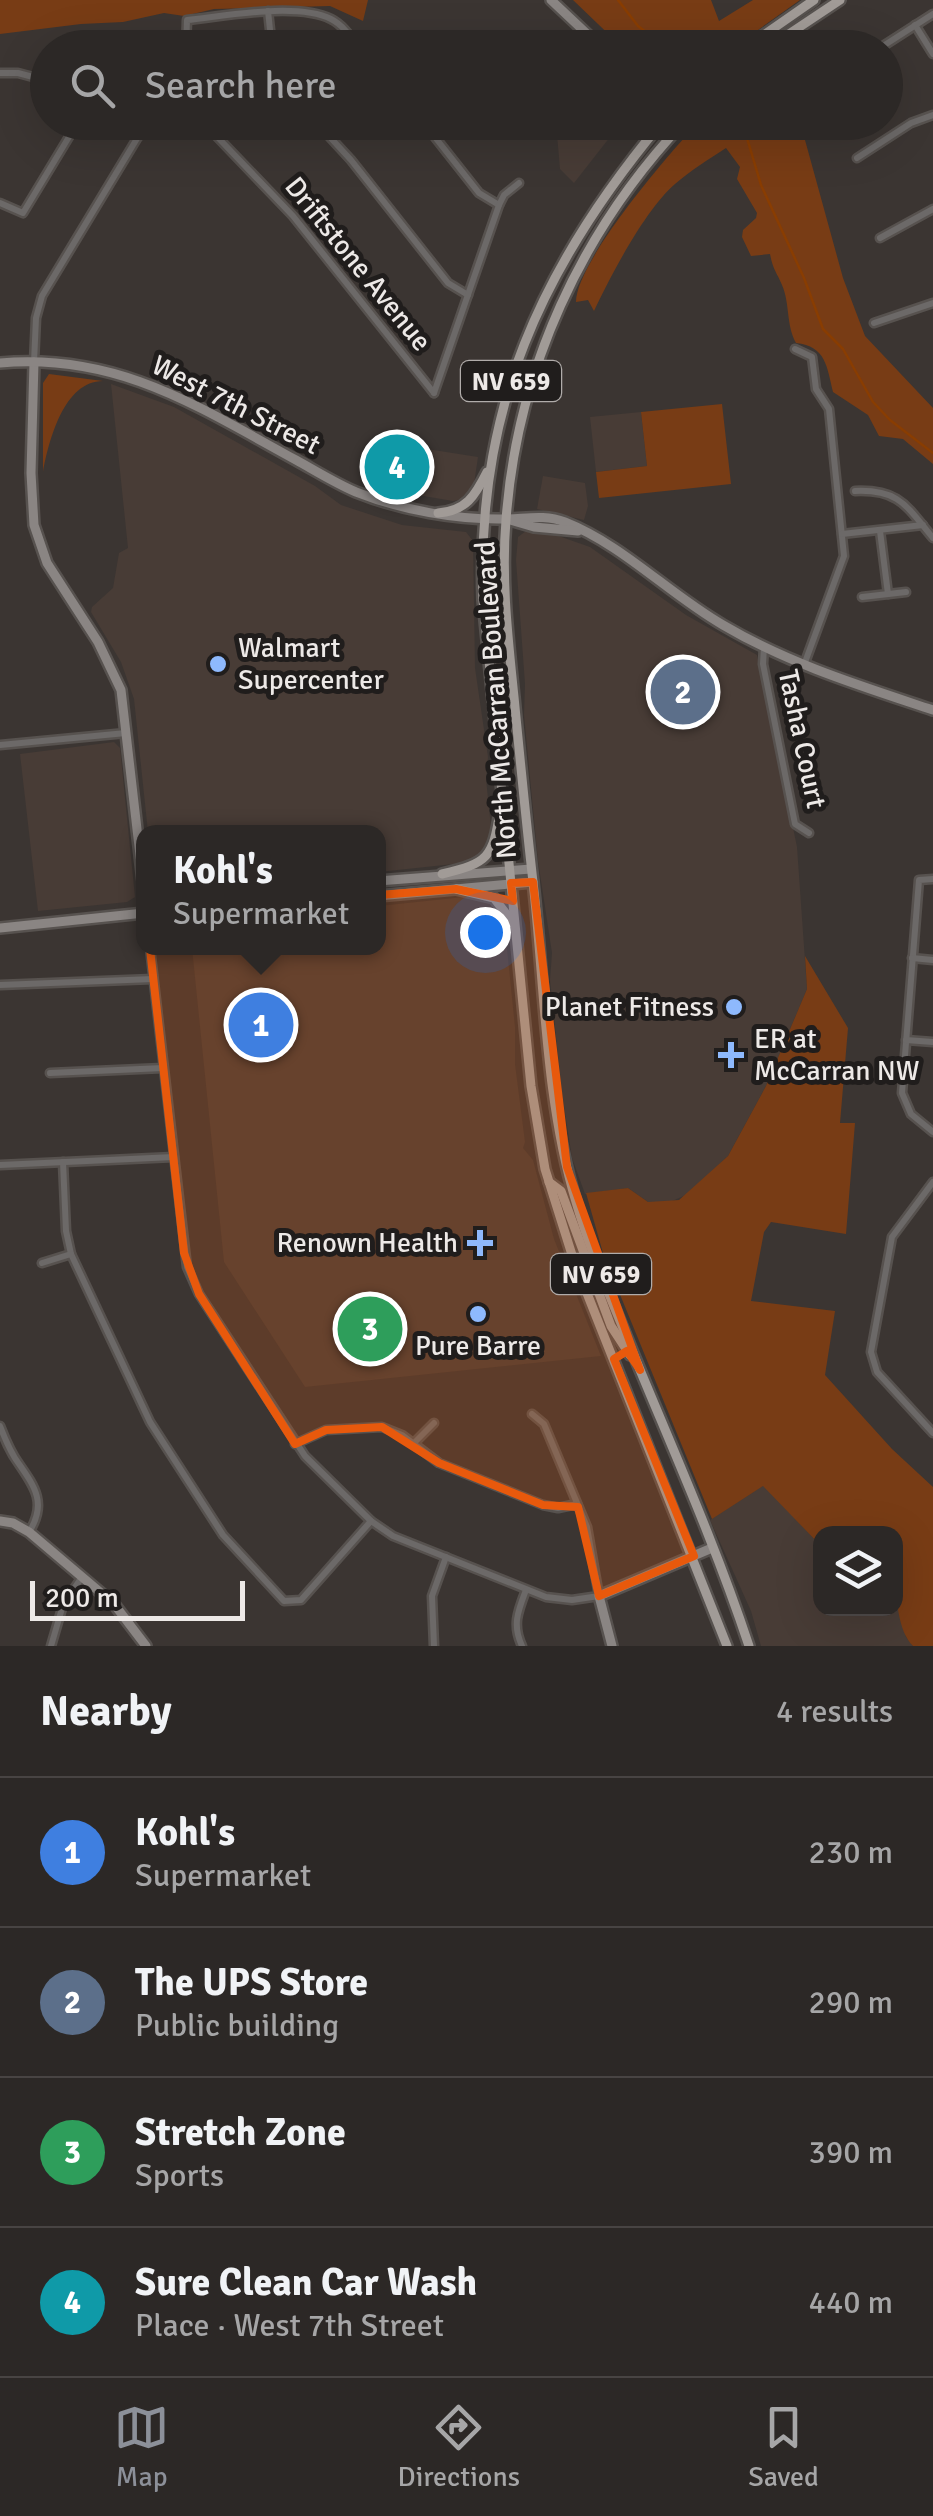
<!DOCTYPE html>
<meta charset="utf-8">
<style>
:root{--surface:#2c2826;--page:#383432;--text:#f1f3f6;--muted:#a6a6a7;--line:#484443;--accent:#8c9099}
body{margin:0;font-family:Signika,sans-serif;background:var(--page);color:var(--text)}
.controls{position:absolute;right:30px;bottom:30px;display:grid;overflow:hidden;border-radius:20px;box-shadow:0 10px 40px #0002}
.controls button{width:90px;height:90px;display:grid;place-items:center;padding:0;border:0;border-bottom:2px solid var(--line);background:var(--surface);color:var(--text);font:50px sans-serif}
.scale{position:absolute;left:30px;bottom:25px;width:215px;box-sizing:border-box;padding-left:10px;border:5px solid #ede9e7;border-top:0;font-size:28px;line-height:35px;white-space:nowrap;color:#ede9e7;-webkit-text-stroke:8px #201d1c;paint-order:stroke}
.you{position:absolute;left:485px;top:932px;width:35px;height:35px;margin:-25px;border:8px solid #fff;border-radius:50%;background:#1a73e8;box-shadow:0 0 0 15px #1a73e833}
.badge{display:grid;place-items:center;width:65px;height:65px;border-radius:50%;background:var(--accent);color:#fff;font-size:32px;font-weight:700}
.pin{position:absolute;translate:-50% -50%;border:5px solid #fff;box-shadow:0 2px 10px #0006}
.popup{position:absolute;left:136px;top:825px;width:250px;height:130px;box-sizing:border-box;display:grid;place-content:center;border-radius:20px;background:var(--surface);filter:drop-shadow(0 2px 8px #0005);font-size:32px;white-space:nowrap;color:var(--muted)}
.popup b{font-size:38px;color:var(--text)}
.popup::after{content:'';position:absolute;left:50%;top:100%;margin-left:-20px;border:20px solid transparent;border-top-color:var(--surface)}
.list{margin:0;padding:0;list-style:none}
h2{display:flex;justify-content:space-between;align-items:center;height:130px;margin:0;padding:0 40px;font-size:42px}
h2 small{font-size:32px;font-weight:400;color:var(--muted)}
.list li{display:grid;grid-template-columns:65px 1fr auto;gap:30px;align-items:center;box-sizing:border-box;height:150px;padding:0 40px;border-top:2px solid var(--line)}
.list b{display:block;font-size:38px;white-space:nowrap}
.list p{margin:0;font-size:32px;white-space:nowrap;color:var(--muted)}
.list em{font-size:32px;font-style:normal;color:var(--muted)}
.icon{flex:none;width:55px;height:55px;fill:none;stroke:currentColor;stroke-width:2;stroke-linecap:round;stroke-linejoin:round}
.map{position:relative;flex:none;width:933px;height:1646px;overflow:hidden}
.search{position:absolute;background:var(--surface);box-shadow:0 10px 40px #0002;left:30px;right:30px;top:30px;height:110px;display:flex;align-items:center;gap:25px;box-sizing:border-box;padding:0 35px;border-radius:55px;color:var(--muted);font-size:38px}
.sheet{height:730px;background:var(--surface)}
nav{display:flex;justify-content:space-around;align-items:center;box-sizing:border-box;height:140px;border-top:2px solid var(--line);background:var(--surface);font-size:28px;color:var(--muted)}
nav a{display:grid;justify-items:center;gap:5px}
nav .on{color:var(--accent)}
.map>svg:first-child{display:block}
</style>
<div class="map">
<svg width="933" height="1646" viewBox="0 0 933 1646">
<rect width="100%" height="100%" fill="#3b3532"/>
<g fill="#483c36">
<polygon points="556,123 556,122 621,123 574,183 560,169"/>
<polygon points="111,384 174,407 315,486 341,505 402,525 466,532 473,541 475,668 488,757 486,779 492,837 487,851 463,863 379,872 378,832 148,832 134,699 121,662 91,612 92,607 113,588 119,553 128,548"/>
<polygon points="641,412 647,466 596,472 590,417"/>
<polygon points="397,434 427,449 478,457 474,484 467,498 453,501 400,492 368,482 380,452"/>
<polygon points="543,476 585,483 588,506 584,520 537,509"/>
<polygon points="526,531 553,534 590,547 686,615 757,655 797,847 807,989 766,1086 728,1156 688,1194 670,1202 648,1202 628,1188 585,1194 572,1158 562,1093 550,980 552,953 538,861 524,715 525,684 516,560 518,537"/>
<polygon points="114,742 120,748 135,897 127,902 38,911 20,754"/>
<polygon points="473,896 493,903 504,919 515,1027 515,1064 525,1142 523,1148 533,1160 554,1239 601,1356 305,1387 224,1262 192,948 378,948 379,906"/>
<polygon points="764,1485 820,1545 820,1608 896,1608 896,1593 906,1637 913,1646 761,1646 751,1611 710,1520"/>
</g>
<g fill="#783c15">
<polygon points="0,0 368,0 363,21 330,6 214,9 184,16 164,13 123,22 81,24 0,34"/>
<polygon points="573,0 711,0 719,21 753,0 800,0 734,47 623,48"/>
<path d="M699 122 793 123 805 140 843 278 865 336 933 408V464L903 439 879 436 868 415 833 392C827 367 826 346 796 343 786 325 790 303 782 285 777 273 773 270 770 254L751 256 742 237 743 230 756 218 757 213 737 179 740 167 726 148C709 159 690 171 675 184 645 210 611 275 594 311L588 300 576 302C576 262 669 153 699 122Z"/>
<path d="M49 374 103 381C64 381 49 440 43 472V383Z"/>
<polygon points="722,404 731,484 599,498 596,472 647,466 641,412"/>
<path d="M805 956 848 1028 840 1123H855L846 1234 771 1222 764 1232 751 1301 835 1311 825 1375 892 1449 933 1487V1646H913C891 1624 896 1563 896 1534H820V1545L763 1486 712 1519 603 1253 586 1193 628 1188 648 1202 679 1200 728 1156 766 1086 807 989Z"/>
</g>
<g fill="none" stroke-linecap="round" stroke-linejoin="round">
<g stroke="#893d02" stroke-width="2.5">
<polyline points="618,0 638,26 667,48"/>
<polyline points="744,128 761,185 804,278 823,329 843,349 873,402 890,420 933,453"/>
</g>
<g stroke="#57524f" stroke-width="11">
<g id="street">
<polyline points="268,11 272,48"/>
<polyline points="915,25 933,54"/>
<path d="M186 48 187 20C225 16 297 2 331 19 343 25 351 37 359 48"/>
<polyline points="880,48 933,14"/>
<polyline points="0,73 18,73 48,81"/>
<polyline points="117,122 139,136"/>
<polyline points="203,122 293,216 434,393"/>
<polyline points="316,122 351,160 448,283 468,295"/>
<polyline points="423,122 479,193 499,205"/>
<polyline points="857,158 911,123 933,115"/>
<polyline points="0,203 23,213 78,122"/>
<polyline points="880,238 933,209"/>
<polyline points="874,323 933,303"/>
<polyline points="795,349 812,357 816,389 829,409 844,556 804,665"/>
<polyline points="34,362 36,318 42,296 147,122"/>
<polyline points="434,393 499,205 504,195 519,183"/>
<path d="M855 491C900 489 907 507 933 538"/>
<polyline points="880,531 888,594"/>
<polyline points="842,534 923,525"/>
<polyline points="862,597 906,592"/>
<polyline points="764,647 763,664 795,824 809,833"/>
<polyline points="0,745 126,733"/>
<polyline points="933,879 919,880 902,1093 911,1114 933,1132"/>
<polyline points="150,948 187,1267 199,1294 305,1456 371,1521 393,1536 546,1597 572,1600 599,1596 587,1527 544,1424 532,1414"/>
<polyline points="912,958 933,960"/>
<polyline points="0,985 153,979"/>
<polyline points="906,1040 933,1042"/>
<polyline points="50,1073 163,1068"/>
<polyline points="63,1162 66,1231 71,1254 150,1422 223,1535 284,1601 301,1600 371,1521"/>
<polyline points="0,1165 174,1157"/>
<polyline points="933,1182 892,1237 871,1352 877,1372 933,1433"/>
<polyline points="42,1263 71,1254"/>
<path d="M0 1426C5 1439 10 1452 19 1464 35 1487 47 1504 29 1532"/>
<polyline points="295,1444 326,1430 382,1427 402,1435 439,1463 543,1505 558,1508 577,1504"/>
<polyline points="413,1444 434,1423"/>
<polyline points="51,1646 63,1605 82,1577"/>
<polyline points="434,1646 432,1596 446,1557"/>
<path d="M522 1646C512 1625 518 1611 526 1590"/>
</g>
</g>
<g stroke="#57524f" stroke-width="14">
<g id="secondary">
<polyline points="551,0 602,48"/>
<polyline points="34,362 31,473 34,525 47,563 98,642 121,690 144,890"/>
<path d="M0 363C118 353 197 406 296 460 316 471 335 483 356 492 401 510 457 520 505 519 525 519 544 514 565 522 623 545 669 594 723 625 789 664 861 686 933 710"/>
<polyline points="510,520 534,527 578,531"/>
<polyline points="378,881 531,869"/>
<polyline points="378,896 533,882"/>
<polyline points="0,928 144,913"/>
<polyline points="0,1521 13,1523 29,1532 114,1604 146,1646"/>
<polyline points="612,1646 599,1596 712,1548"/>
</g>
</g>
<g stroke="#57524f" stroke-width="14">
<g id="primary">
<polyline points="745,48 814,0"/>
<polyline points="768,48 840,0"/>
<path d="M662 122C541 267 476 409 483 600L531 1086 545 1169 573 1258 727 1646"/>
<path d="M684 122C581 231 517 370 506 520 501 579 508 638 514 697 520 759 526 820 533 882 545 988 545 1099 576 1202 591 1254 613 1303 633 1353 673 1450 716 1546 749 1646"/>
<path d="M438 513C466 511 475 496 487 472"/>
<path d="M442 874C488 863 493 858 500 811"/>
<polyline points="456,889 494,898 514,924"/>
<polyline points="549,1182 561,1191 611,1326 630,1355"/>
</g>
</g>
<use href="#street" stroke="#6c6968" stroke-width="6"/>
<use href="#secondary" stroke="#8a8583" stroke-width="9"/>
<use href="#primary" stroke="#a19b97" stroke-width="9"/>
</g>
<path fill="#e8590c" fill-opacity="0.2" stroke="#e8590c" stroke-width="8" stroke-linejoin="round" d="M533 882 567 1167 640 1370 627 1351 614 1359 694 1556 599 1596 578 1507 543 1505 439 1463 382 1427 326 1430 295 1444 199 1294 184 1253 146 913 456 889 513 901 511 883Z"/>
<g fill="#8eb9fd" stroke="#201d1c" stroke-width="4">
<circle cx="218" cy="664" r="10"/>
<circle cx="734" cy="1007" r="10"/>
<path d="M726 1040h10v10h10v10h-10v10h-10v-10h-10v-10h10z"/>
<path d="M475 1228h10v10h10v10h-10v10h-10v-10h-10v-10h10z"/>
<circle cx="478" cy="1314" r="10"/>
</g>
<g text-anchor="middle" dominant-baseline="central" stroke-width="10" stroke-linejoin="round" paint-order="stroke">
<g fill="#201d1c" stroke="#b0acaa" stroke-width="2.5">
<rect x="461" y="361" width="100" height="40" rx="8"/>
<rect x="551" y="1254" width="100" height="40" rx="8"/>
</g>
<g font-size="25" font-weight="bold" fill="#ede9e7">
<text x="511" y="381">NV 659</text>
<text x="601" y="1274">NV 659</text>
</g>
<g font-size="28" fill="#ede9e7" stroke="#201d1c">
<text transform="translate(358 264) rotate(51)">Driftstone Avenue</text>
<text transform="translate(236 405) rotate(27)">West 7th Street</text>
<text transform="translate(496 700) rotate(-94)">North McCarran Boulevard</text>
<text transform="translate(802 739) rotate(78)">Tasha Court</text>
</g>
<g font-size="28" fill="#ede9e7" stroke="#201d1c" text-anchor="start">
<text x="238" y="648">Walmart<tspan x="238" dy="32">Supercenter</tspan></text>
<text x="714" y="1007" text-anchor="end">Planet Fitness</text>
<text x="754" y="1039">ER at<tspan x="754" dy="32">McCarran NW</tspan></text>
<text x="458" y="1243" text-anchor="end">Renown Health</text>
<text x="478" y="1346" text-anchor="middle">Pure Barre</text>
</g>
</g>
</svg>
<div class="controls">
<button><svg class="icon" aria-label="layers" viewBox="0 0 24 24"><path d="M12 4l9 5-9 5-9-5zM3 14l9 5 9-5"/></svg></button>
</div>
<div class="scale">200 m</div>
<div class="you"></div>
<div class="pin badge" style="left:261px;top:1025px;background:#3f7fe0">1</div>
<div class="popup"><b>Kohl's</b>Supermarket</div>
<div class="pin badge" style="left:683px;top:692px;background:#5c6f8a">2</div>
<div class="pin badge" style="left:370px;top:1329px;background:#2e9e5b">3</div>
<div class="pin badge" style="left:397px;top:467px;background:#0f9aa8">4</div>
<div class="search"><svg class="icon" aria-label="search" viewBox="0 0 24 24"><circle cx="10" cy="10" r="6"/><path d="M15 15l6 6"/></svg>Search here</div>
</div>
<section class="sheet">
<h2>Nearby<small>4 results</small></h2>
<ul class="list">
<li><span class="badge" style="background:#3f7fe0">1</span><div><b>Kohl's</b><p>Supermarket</p></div><em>230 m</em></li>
<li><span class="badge" style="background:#5c6f8a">2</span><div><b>The UPS Store</b><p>Public building</p></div><em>290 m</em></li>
<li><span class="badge" style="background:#2e9e5b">3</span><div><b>Stretch Zone</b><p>Sports</p></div><em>390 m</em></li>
<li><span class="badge" style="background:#0f9aa8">4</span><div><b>Sure Clean Car Wash</b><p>Place · West 7th Street</p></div><em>440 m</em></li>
</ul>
</section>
<nav>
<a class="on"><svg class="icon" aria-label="map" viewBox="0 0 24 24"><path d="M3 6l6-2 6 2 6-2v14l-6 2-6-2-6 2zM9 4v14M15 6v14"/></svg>Map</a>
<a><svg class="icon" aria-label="directions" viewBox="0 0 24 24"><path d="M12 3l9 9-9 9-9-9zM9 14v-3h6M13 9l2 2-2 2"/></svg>Directions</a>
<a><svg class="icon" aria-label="saved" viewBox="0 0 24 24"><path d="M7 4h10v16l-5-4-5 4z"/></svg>Saved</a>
</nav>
